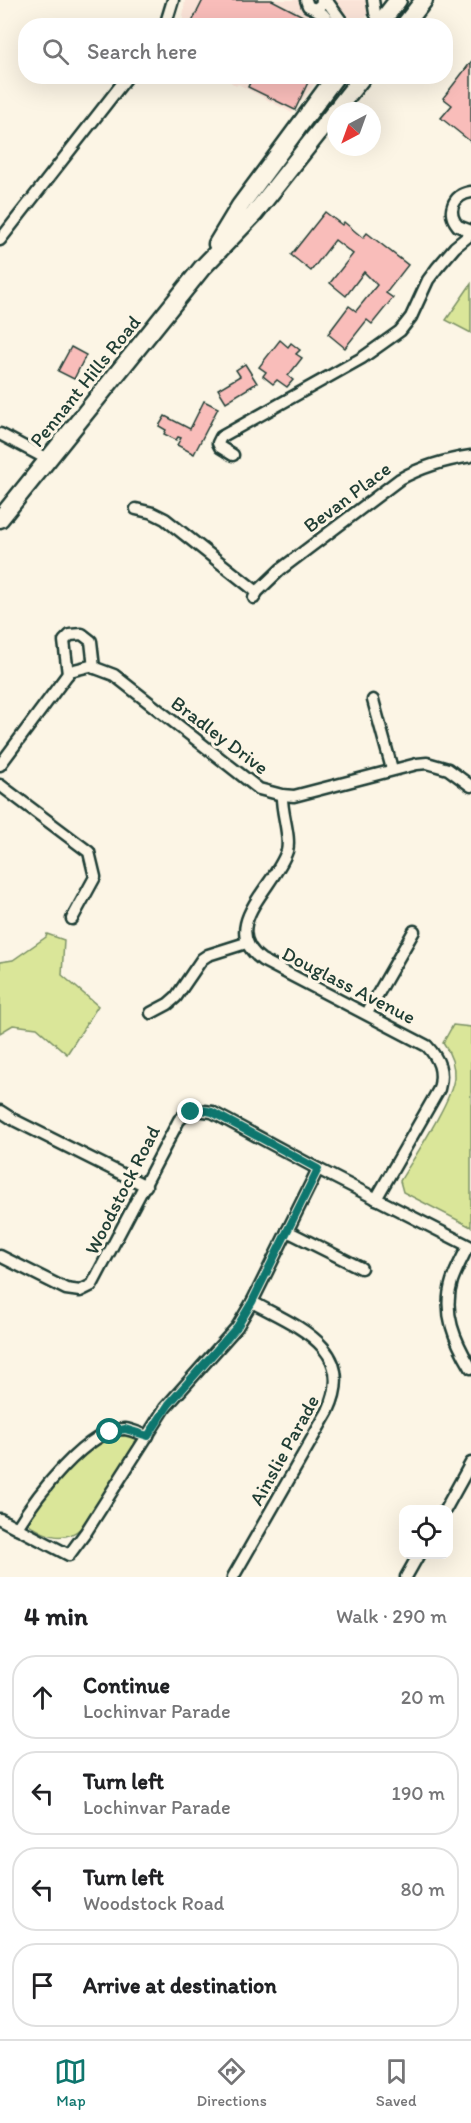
<!DOCTYPE html>
<meta charset="utf-8">
<style>
:root{--surface:#fff;--page:#f6f6f6;--text:#202124;--muted:#757577;--line:#e0e0e0;--accent:#0f766e}
body{margin:0;font-family:Itim,sans-serif;background:var(--page);color:var(--text)}
.controls{position:absolute;right:18px;bottom:18px;display:grid;overflow:hidden;border-radius:12px;box-shadow:0 6px 24px #0002}
.controls button{width:54px;height:54px;display:grid;place-items:center;padding:0;border:0;border-bottom:2px solid var(--line);background:var(--surface);color:var(--text);font:30px sans-serif}
.compass{position:absolute;left:327px;top:102px;width:54px;height:54px;border-radius:50%;background:var(--surface);box-shadow:0 6px 24px #0002;rotate:221deg}
.stop{position:absolute;width:18px;height:18px;margin:-14px;border:4px solid #0f766e;border-radius:50%;background:#fff}
.stop.end{background:#0f766e;border-color:#fff;box-shadow:0 2px 6px #0008}
.list{margin:0;padding:0;list-style:none}
h2{display:flex;justify-content:space-between;align-items:center;height:78px;margin:0;padding:0 24px;font-size:26px}
h2 small{font-size:20px;font-weight:400;color:var(--muted)}
.list li{display:grid;grid-template-columns:39px 1fr auto;gap:18px;align-items:center;box-sizing:border-box;height:84px;margin:0 12px 12px;padding:0 12px;border:2px solid var(--line);border-radius:24px}
.list b{display:block;font-size:22px;white-space:nowrap}
.list p{margin:0;font-size:20px;white-space:nowrap;color:var(--muted)}
.list em{font-size:20px;font-style:normal;color:var(--muted)}
.icon{flex:none;width:33px;height:33px;fill:none;stroke:currentColor;stroke-width:2;stroke-linecap:round;stroke-linejoin:round}
.map{position:relative;flex:none;width:471px;height:1577px;overflow:hidden}
.search{position:absolute;background:var(--surface);box-shadow:0 6px 24px #0002;left:18px;right:18px;top:18px;height:66px;display:flex;align-items:center;gap:15px;box-sizing:border-box;padding:0 21px;border-radius:24px;color:var(--muted);font-size:22px}
.sheet{height:462px;background:var(--surface)}
nav{display:flex;justify-content:space-around;align-items:center;box-sizing:border-box;height:84px;border-top:2px solid var(--line);background:var(--surface);font-size:16px;color:var(--muted)}
nav a{display:grid;justify-items:center;gap:3px}
nav .on{color:var(--accent)}
.map>svg:first-child{display:block}
</style>
<div class="map">
<svg width="471" height="1577" viewBox="0 0 471 1577">
<rect width="100%" height="100%" fill="#fcf5e5"/>
<filter id="ink" filterUnits="userSpaceOnUse"><feTurbulence type="fractalNoise" baseFrequency=".0167" numOctaves="2"/><feDisplacementMap in="SourceGraphic" scale="12" xChannelSelector="R" yChannelSelector="G"/><feConvolveMatrix kernelMatrix="1 2 1 2 8 2 1 2 1" color-interpolation-filters="sRGB"/></filter>
<g filter="url(#ink)">
<g fill="#fbe4d8">
<polygon points="185,0 380,0 360,25 182,26"/>
<polygon points="224,77 320,77 292,113 238,84 236,86"/>
</g>
<g fill="#dae699" stroke="#7c9266" stroke-width="1.5">
<polygon points="471,284 471,333 446,320"/>
<polygon points="47,934 64,940 62,975 98,1006 67,1054 37,1028 13,1025 0,1033 0,962 13,960 46,937"/>
<path d="M453 1025 471 1027V1227L403 1192 400 1181C413 1159 452 1101 454 1078 455 1065 451 1054 443 1043Z"/>
<path d="M131 1434 134 1437 136 1445 81 1528C65 1543 45 1536 29 1524V1520C48 1488 77 1451 112 1436 118 1433 125 1434 131 1434Z"/>
</g>
<g fill="#f9bdba" stroke="#1f3d34" stroke-width="1.5">
<polygon points="203,0 272,0 322,26 190,26"/>
<polygon points="471,62 471,142 441,118 452,105 443,98"/>
<polygon points="253,76 311,76 295,110 248,87"/>
<polygon points="325,212 342,225 344,222 363,238 367,233 408,265 386,293 393,298 372,324 367,320 345,348 328,334 349,306 356,311 377,285 364,272 346,296 330,283 353,254 335,240 311,271 291,255"/>
<polygon points="280,340 288,347 291,343 300,350 296,354 302,358 288,376 293,380 287,387 277,380 273,384 263,376 266,372 259,367"/>
<polygon points="71,347 86,355 74,379 58,371"/>
<polygon points="245,364 257,383 226,402 218,389 240,376 236,370"/>
<polygon points="204,401 218,408 194,454 177,445 181,438 178,437 176,440 164,434 166,430 159,426 165,416 190,429"/>
</g>
<g fill="none" stroke-linecap="round" stroke-linejoin="round">
<g stroke="#1f3d34" stroke-width="15">
<g id="minor">
<polyline points="306,0 308,6 315,9 321,5 322,0"/>
<polyline points="373,0 375,13 380,23"/>
<polyline points="322,1 329,4 345,26"/>
<polyline points="315,9 323,14 333,26"/>
<polyline points="165,26 173,0"/>
<path d="M471 192C453 195 446 212 458 226L471 231"/>
<polyline points="0,240 128,76"/>
<polyline points="0,434 49,460"/>
<polyline points="233,455 220,447 218,443 221,437 362,358 400,331 411,317 428,280 437,268 455,247 471,234"/>
<polyline points="136,509 153,513 165,519 257,592"/>
<path d="M254 598 257 592 281 569 400 479C423 466 445 460 471 456"/>
<polyline points="68,674 64,641 70,635 82,634 91,641 94,668"/>
<polyline points="373,700 392,769"/>
<polyline points="0,765 70,671 90,666 114,675 259,789 282,795 294,796 417,764 427,763 448,769 471,786"/>
<polyline points="0,785 89,852 95,877 72,919"/>
<path d="M282 795C281 812 291 836 287 851 275 887 217 927 262 960L427 1046C439 1059 444 1071 439 1089L376 1199"/>
<polyline points="151,1013 168,1004 176,997 202,959 208,955 246,943"/>
<polyline points="367,1013 414,931"/>
<polyline points="0,1111 14,1120 146,1186"/>
<polyline points="287,1231 361,1268"/>
<path d="M468 1246C463 1257 456 1269 452 1281 442 1313 455 1341 471 1368"/>
<polyline points="0,1256 66,1289 80,1291 92,1285 179,1120 186,1114 195,1110 212,1112 318,1169 471,1247"/>
<polyline points="445,1510 471,1463"/>
<polyline points="0,1519 69,1555 86,1532 165,1408 237,1327 252,1302 318,1169"/>
<path d="M17 1528C35 1498 87 1428 125 1429 132 1430 141 1434 148 1436"/>
<path d="M233 1577 328 1411C358 1348 296 1326 252 1302"/>
<polyline points="406,1577 419,1554"/>
</g>
</g>
<g stroke="#1f3d34" stroke-width="21">
<g id="highway">
<polyline points="378,26 398,0"/>
<polyline points="404,26 424,0"/>
<polyline points="217,244 240,206 336,76"/>
<polyline points="0,519 202,268 254,214 363,76"/>
</g>
</g>
<use href="#minor" stroke="#fcf5e5" stroke-width="10"/>
<use href="#highway" stroke="#fcf5e5" stroke-width="16"/>
</g>
</g>
<g fill="none" stroke-linecap="round" stroke-linejoin="round" filter="url(#ink)">
<polyline stroke="#0f766e" stroke-width="8" points="110,1432 125,1429 148,1436 169,1404 237,1327 252,1302 318,1169 212,1112 203,1110 191,1112"/>
</g>
<g text-anchor="middle" dominant-baseline="central" stroke-width="6" stroke-linejoin="round" paint-order="stroke">
<g font-size="20" fill="#1f3d34" stroke="#fcf5e5">
<text transform="translate(85 381) rotate(-51)">Pennant Hills Road</text>
<text transform="translate(347 497) rotate(-37)">Bevan Place</text>
<text transform="translate(220 735) rotate(37)">Bradley Drive</text>
<text transform="translate(349 985) rotate(27)">Douglass Avenue</text>
<text transform="translate(122 1190) rotate(-63)">Woodstock Road</text>
<text transform="translate(284 1450) rotate(-61)">Ainslie Parade</text>
</g>
</g>
</svg>
<div class="controls">
<button><svg class="icon" aria-label="locate" viewBox="0 0 24 24"><circle cx="12" cy="12" r="6"/><path d="M12 2v4M12 18v4M2 12h4M18 12h4"/></svg></button>
</div>
<svg class="compass" viewBox="-18 -18 36 36"><path d="M0-13l5 13h-10z" fill="#e53935"/><path d="M0 13l5-13h-10z" fill="#757577"/></svg>
<div class="stop" style="left:110px;top:1432px"></div>
<div class="stop end" style="left:191px;top:1112px"></div>
<div class="search"><svg class="icon" aria-label="search" viewBox="0 0 24 24"><circle cx="10" cy="10" r="6"/><path d="M15 15l6 6"/></svg>Search here</div>
</div>
<section class="sheet">
<h2>4 min<small>Walk · 290 m</small></h2>
<ul class="list">
<li><svg class="icon" aria-label="ahead" viewBox="0 0 24 24"><path d="M12 20V5M6 11l6-6 6 6"/></svg><div><b>Continue</b><p>Lochinvar Parade</p></div><em>20 m</em></li>
<li><svg class="icon" aria-label="left" viewBox="0 0 24 24"><path d="M17 20v-9H6M10 6l-5 5 5 5"/></svg><div><b>Turn left</b><p>Lochinvar Parade</p></div><em>190 m</em></li>
<li><svg class="icon" aria-label="left" viewBox="0 0 24 24"><path d="M17 20v-9H6M10 6l-5 5 5 5"/></svg><div><b>Turn left</b><p>Woodstock Road</p></div><em>80 m</em></li>
<li><svg class="icon" aria-label="arrive" viewBox="0 0 24 24"><path d="M6 21V4h12l-3 4 3 4H6"/></svg><div><b>Arrive at destination</b></div></li>
</ul>
</section>
<nav>
<a class="on"><svg class="icon" aria-label="map" viewBox="0 0 24 24"><path d="M3 6l6-2 6 2 6-2v14l-6 2-6-2-6 2zM9 4v14M15 6v14"/></svg>Map</a>
<a><svg class="icon" aria-label="directions" viewBox="0 0 24 24"><path d="M12 3l9 9-9 9-9-9zM9 14v-3h6M13 9l2 2-2 2"/></svg>Directions</a>
<a><svg class="icon" aria-label="saved" viewBox="0 0 24 24"><path d="M7 4h10v16l-5-4-5 4z"/></svg>Saved</a>
</nav>
